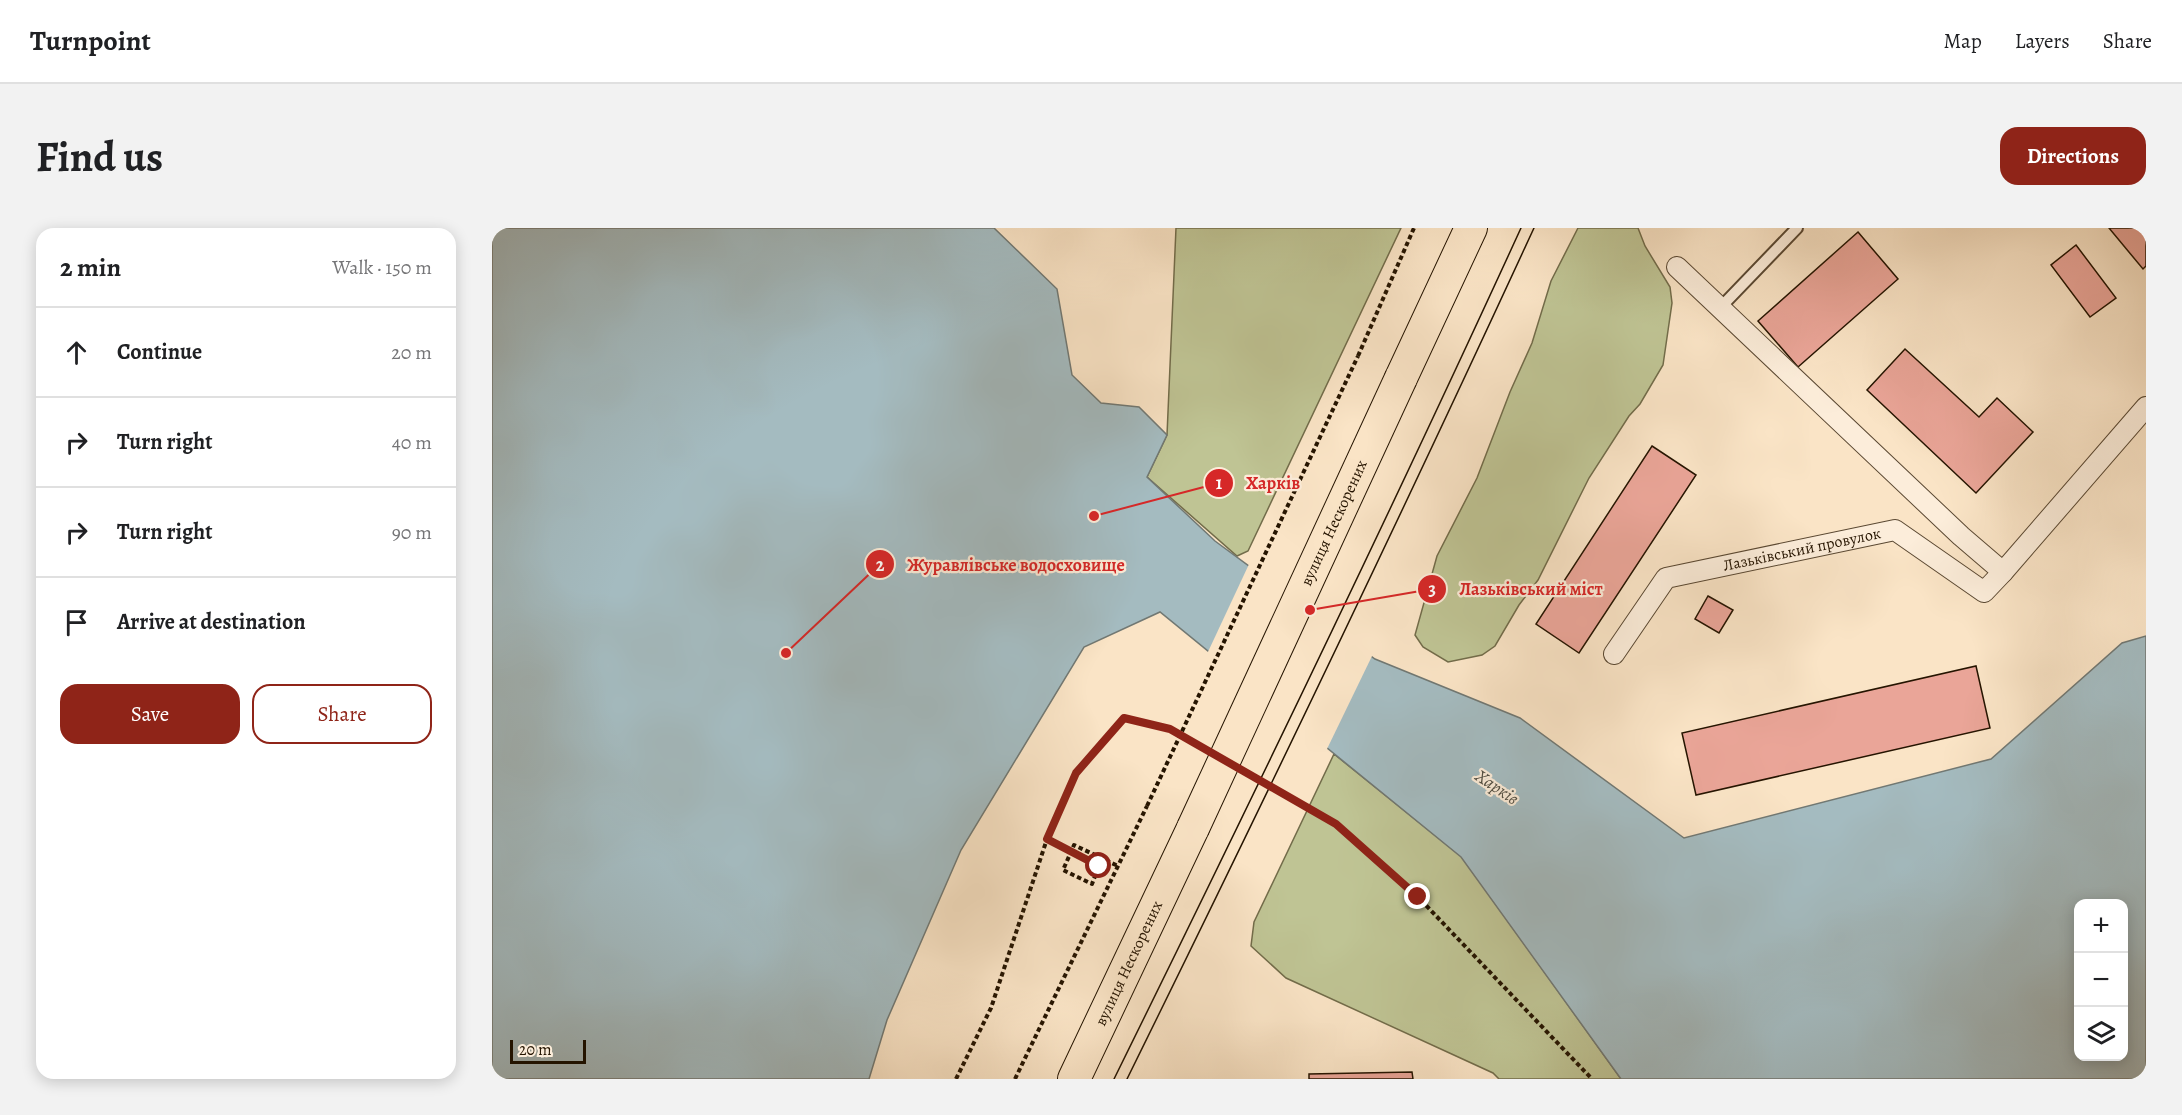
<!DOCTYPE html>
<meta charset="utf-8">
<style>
:root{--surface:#fff;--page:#f2f2f2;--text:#202124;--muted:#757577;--line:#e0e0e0;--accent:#8f2418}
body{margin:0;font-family:Alegreya,serif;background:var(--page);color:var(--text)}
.controls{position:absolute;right:18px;bottom:18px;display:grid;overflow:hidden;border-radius:12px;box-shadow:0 3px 15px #0003}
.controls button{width:54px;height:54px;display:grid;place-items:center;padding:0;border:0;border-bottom:2px solid var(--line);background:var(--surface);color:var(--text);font:30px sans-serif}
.scale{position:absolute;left:18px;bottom:15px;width:76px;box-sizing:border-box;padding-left:6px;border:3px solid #251400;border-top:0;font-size:16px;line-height:21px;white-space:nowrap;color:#251400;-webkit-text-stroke:4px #fcedda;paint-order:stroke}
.stop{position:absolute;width:18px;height:18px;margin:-14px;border:4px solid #8f2418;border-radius:50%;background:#fff}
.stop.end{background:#8f2418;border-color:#fff;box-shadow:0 2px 6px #0008}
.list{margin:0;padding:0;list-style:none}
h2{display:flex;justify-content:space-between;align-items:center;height:78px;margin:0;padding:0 24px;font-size:26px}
h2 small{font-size:20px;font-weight:400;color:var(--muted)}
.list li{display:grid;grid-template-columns:39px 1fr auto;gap:18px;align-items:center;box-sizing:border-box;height:90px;padding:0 24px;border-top:2px solid var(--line)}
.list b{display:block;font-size:22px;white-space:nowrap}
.list em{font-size:20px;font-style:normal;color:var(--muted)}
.actions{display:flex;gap:12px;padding:18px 24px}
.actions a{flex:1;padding:14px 0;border:2px solid var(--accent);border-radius:18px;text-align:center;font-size:21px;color:var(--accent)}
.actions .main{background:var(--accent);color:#fff}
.icon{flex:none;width:33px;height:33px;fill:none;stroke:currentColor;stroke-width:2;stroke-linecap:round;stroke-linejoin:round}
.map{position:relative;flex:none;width:1654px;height:851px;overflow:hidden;border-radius:18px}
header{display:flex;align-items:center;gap:36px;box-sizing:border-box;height:84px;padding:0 30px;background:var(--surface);border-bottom:2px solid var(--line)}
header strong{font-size:28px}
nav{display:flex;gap:33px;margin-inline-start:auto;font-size:21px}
.intro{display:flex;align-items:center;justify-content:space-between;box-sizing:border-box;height:144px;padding:0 36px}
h1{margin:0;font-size:42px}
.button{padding:15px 27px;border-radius:18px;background:var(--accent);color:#fff;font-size:21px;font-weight:700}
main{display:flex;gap:36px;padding:0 36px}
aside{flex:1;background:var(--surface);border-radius:18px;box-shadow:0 3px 15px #0003}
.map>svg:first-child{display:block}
</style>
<header>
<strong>Turnpoint</strong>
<nav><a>Map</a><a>Layers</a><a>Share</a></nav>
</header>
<div class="intro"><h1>Find us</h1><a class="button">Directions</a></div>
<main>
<aside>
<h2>2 min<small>Walk · 150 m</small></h2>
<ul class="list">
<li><svg class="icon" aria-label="ahead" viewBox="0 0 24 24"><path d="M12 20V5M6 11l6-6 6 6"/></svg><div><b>Continue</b></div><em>20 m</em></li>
<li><svg class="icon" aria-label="right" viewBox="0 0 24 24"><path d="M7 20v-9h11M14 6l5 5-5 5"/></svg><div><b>Turn right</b></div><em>40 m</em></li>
<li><svg class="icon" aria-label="right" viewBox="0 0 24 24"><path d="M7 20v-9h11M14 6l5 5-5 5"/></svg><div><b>Turn right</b></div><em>90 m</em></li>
<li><svg class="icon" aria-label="arrive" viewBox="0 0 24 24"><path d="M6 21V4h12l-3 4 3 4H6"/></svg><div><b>Arrive at destination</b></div></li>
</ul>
<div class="actions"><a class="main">Save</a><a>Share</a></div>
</aside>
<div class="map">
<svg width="1654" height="851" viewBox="0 0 1654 851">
<rect width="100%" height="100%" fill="#fae4c6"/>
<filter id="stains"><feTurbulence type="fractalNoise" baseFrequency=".00333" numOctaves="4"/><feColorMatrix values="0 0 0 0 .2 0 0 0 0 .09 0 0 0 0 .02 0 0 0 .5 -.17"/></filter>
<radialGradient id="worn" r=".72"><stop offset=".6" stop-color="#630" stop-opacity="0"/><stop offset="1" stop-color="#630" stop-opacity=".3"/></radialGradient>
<g fill="#bfc494" stroke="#726c4a" stroke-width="1.5">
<polygon points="684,0 909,0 756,323 745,328 655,249 675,207"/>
<polygon points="1086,0 1146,0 1153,18 1178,59 1180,75 1171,137 1148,176 1137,188 1097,250 1046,352 1027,377 1003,418 990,427 956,434 931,419 923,407 945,328 985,250 1018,164 1040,115 1059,53"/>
<polygon points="842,526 970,629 1129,851 1007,851 1001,845 794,750 759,718 762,694"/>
</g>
<path fill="#a4bbc0" stroke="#717873" stroke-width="1.5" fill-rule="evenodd" d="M0 0H502L565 61 580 147 609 175 647 179 675 207 655 249 723 313 883 431 1028 490 1192 610 1499 531 1630 415 1654 408V851H1129L969 629 668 384 592 419 469 622 395 792 377 851H0ZM1586 676H1632V828H1586Z"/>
<polygon fill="#fae4c6" points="758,334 881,426 834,523 715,426"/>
<g fill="#eaa598" stroke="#251400" stroke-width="1.5">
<polygon points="1617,0 1654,0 1654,38 1651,41"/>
<polygon points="1366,4 1406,51 1306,139 1266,93"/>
<polygon points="1584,17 1624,70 1598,89 1559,37"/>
<polygon points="1413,121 1487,189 1505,170 1541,204 1484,265 1375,162"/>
<polygon points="1160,218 1204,247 1087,425 1044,396"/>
<polygon points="1216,368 1241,382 1227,405 1203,391"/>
<polygon points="1484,438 1498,500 1204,567 1190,505"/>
<polygon points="920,844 921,851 817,851 817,846"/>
</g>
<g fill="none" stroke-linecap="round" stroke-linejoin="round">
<g stroke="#5a4832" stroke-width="14">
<polyline id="lane" points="1228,80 1305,0"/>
</g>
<g stroke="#5a4832" stroke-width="22">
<g id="street">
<polyline points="1185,39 1469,308 1511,344 1654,179"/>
<path id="s1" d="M1122 426 1174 350 1403 302 1492 364 1511 344"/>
</g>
</g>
<g stroke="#251400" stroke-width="34">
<g id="primary">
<polyline points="909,150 979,0"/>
<path id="s2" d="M582 851 701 600"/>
</g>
</g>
<g stroke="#251400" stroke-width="4" stroke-dasharray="4.5 3" stroke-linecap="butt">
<polyline points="866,128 922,0"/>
<polyline points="755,544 844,595 926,669 1100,851"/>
<polyline points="555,611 607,638 600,656 571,642 582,617 626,638"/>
<polyline points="464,851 499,780 555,611 584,545 632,490 678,501 709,519"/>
<polyline points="523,851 655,578"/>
</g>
<use href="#lane" stroke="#fcedda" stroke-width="10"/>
<use href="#street" stroke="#fcedda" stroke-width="20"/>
<use href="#primary" stroke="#fae4c6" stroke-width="32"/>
<g stroke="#251400" stroke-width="1.5">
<path d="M622 851C761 569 898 286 1029 0"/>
<path d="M635 851C774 569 910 286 1042 0"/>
</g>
<g stroke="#251400" stroke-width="34" stroke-linecap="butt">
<g id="primary-bridge">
<path id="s3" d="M701 600 909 150"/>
</g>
</g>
<polyline stroke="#251400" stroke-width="4" stroke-dasharray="4.5 3" stroke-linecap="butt" points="655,578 866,128"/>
<use href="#primary-bridge" stroke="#fae4c6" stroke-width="32"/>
</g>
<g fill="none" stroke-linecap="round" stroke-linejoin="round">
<polyline stroke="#8f2418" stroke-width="8" points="607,638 555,611 584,545 632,490 678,501 844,596 926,669"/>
</g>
<g text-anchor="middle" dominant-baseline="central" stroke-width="4.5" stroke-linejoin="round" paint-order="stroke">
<g font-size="16" fill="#251400" stroke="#fcedda">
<text stroke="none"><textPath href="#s3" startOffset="336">вулиця Нескорених</textPath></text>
<text stroke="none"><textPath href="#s1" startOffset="231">Лазьківський провулок</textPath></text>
<text stroke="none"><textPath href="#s2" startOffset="128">вулиця Нескорених</textPath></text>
</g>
<g font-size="18" font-style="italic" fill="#514e43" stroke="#fcedda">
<text transform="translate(1005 559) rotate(34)">Харків</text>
</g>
</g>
<path fill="none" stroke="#d62828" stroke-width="2" d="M602 288L727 255M294 425L388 336M818 382L940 361"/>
<g fill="#d62828" stroke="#fcedda" stroke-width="2">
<circle cx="602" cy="288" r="6"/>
<circle cx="294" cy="425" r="6"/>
<circle cx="818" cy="382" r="6"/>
<circle cx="727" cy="255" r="15"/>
<circle cx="388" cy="336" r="15"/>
<circle cx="940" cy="361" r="15"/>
</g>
<g font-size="18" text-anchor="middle" font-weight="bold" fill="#fff">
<text x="727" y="261">1</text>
<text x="388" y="343">2</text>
<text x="940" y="367">3</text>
</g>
<g font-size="18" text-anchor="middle" font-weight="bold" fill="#d62828" stroke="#fcedda" stroke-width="4.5" stroke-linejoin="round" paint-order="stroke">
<text x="781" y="261">Харків</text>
<text x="524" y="343">Журавлівське водосховище</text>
<text x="1039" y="367">Лазьківський міст</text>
</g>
<rect width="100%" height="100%" filter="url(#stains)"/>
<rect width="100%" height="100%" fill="url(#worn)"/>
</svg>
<div class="controls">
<button>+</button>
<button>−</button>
<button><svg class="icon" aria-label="layers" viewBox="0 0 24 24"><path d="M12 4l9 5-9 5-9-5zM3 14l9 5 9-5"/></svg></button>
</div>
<div class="scale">20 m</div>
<div class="stop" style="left:607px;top:638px"></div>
<div class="stop end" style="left:926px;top:669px"></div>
</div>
</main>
